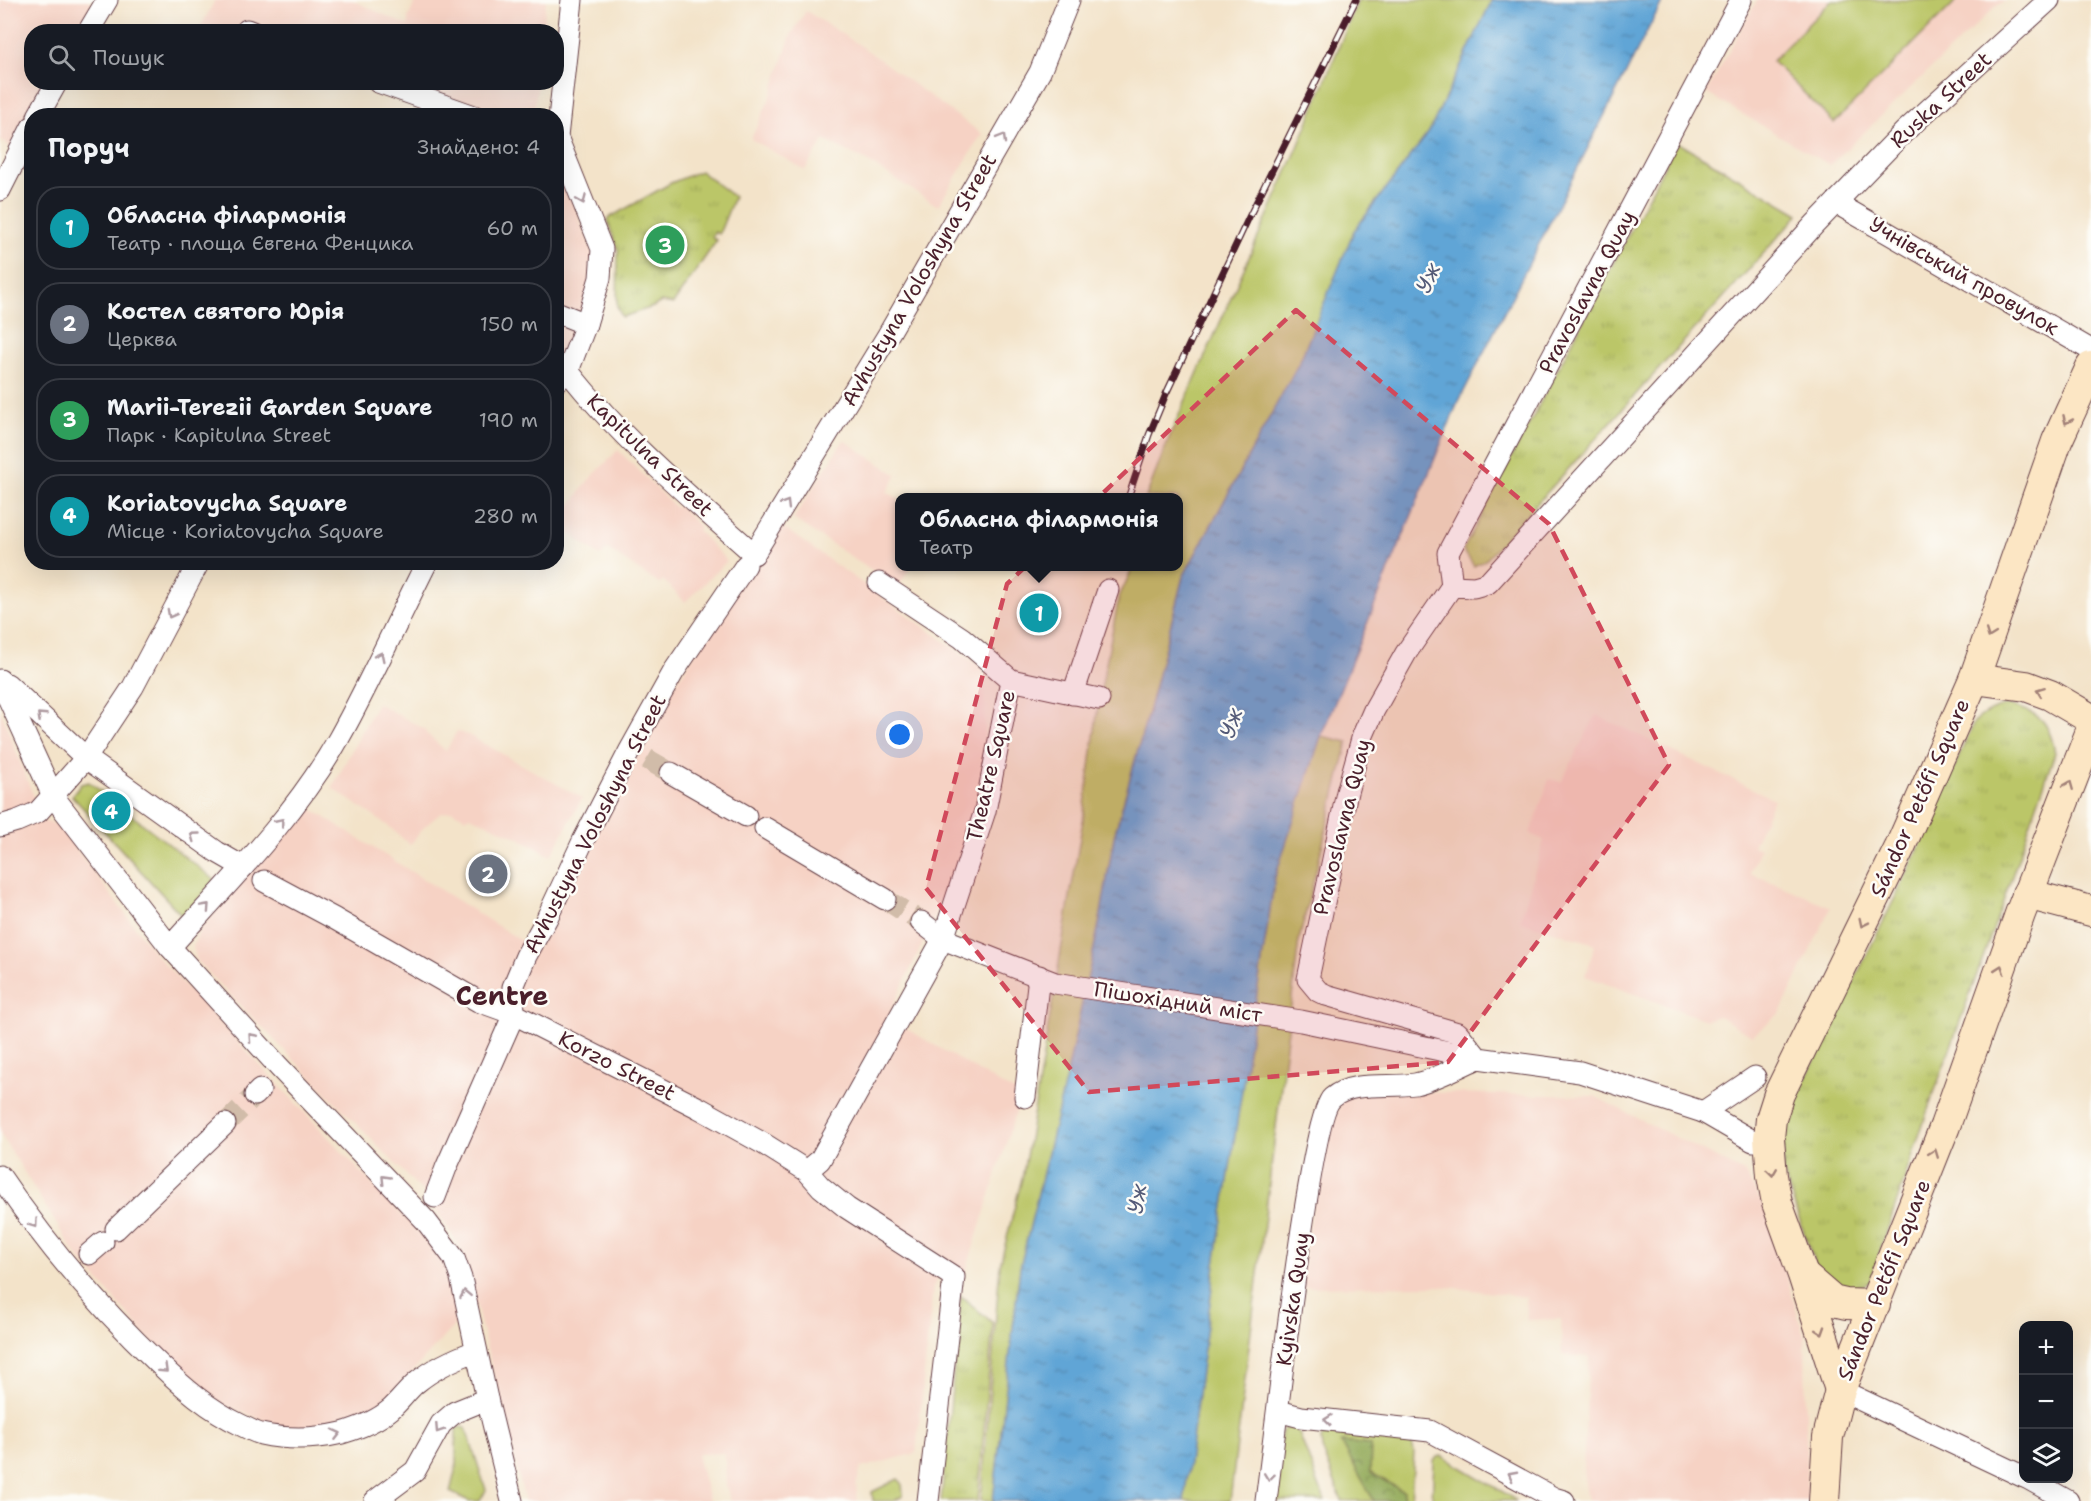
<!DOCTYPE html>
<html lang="uk">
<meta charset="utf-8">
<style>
:root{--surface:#171b24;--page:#242831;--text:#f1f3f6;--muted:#9ea1a6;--line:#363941;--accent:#0b8043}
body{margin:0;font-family:"Shantell Sans",sans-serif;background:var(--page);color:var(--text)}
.controls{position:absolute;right:18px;bottom:18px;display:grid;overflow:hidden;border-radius:12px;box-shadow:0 6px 24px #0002}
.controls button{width:54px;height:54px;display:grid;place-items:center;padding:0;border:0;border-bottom:2px solid var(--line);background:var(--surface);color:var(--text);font:30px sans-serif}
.you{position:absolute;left:900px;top:735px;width:21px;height:21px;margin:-15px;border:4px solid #fff;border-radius:50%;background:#1a73e8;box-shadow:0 0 0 9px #1a73e833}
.badge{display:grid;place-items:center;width:39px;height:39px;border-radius:50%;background:var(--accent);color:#fff;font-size:20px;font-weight:700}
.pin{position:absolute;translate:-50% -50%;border:3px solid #fff;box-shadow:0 2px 6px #0006}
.popup{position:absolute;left:895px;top:493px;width:288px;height:78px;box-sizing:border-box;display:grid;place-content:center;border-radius:12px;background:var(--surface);filter:drop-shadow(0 2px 4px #0005);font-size:20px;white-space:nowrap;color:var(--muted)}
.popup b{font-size:22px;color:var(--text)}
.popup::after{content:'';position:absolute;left:50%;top:100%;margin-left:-12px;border:12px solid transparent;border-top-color:var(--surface)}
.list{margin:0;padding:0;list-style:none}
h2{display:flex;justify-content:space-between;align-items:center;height:78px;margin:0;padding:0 24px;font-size:26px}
h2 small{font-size:20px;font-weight:400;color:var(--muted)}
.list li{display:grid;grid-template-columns:39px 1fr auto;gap:18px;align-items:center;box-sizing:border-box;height:84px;margin:0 12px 12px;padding:0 12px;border:2px solid var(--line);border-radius:24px}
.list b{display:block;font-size:22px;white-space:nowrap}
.list p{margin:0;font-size:20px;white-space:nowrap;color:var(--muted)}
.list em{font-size:20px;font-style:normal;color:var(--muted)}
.icon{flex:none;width:33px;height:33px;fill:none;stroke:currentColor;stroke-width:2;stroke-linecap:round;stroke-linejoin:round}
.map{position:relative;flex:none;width:2091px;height:1501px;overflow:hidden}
.search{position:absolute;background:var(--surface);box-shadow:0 6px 24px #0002;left:24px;top:24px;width:540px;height:66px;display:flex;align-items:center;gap:15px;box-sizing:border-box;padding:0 21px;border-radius:24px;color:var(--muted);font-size:22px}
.panel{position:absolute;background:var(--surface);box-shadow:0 6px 24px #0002;left:24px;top:108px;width:540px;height:462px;border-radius:24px}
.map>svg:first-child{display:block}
</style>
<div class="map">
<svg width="2091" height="1501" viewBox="0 0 2091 1501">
<defs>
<pattern id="forest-crowns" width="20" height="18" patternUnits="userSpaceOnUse" patternTransform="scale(1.5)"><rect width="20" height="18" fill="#94ab5c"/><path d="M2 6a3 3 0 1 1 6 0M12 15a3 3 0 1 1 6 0" fill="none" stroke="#7b8b4c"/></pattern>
<pattern id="park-tufts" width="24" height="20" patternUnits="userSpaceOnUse" patternTransform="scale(1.5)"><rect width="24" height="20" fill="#bbc668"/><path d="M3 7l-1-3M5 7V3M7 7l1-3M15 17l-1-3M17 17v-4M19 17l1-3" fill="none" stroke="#a2aa5a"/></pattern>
<pattern id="water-ripples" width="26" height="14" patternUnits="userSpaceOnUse" patternTransform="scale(1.5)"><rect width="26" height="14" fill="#61a5d6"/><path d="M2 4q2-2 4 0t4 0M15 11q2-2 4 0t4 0" fill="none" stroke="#5286ae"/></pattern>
</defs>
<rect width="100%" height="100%" fill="#fdfcf7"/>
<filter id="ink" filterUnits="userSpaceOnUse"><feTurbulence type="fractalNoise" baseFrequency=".0167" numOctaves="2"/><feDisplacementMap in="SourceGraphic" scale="12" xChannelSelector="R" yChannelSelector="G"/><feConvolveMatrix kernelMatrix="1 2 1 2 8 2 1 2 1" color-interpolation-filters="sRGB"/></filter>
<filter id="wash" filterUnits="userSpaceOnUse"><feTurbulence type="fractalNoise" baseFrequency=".008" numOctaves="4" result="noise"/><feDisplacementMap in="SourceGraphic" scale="24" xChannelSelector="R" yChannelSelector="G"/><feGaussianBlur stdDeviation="1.35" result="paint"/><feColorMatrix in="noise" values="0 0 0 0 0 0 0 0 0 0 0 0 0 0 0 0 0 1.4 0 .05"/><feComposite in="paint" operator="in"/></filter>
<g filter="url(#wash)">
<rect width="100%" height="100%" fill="#f3e3c9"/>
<g fill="#f6d2c4">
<polygon points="0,0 87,0 96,5 80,31 32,32 32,82 51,83 13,149 0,139"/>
<polygon points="215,0 352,0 408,26 408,18 416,0 546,0 543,31 266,32 254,27 239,31 198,32"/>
<polygon points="1757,0 2005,0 1993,9 1830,165 1706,93"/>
<polygon points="806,11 861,46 982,134 938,206 865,160 824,140 805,170 751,139 771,96 791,35"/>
<polygon points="392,83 538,83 533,116 484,115"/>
<polygon points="556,154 595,261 584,309 557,364"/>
<polygon points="844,440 897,475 887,492 899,499 900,566 911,567 898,587 793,519"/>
<polygon points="618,450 676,508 679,506 700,527 697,530 727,561 685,602 663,580 659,584 608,549 600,556 557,525 587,482"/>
<polygon points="778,524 984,669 985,762 970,838 939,909 890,1012 907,1029 1021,1096 965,1274 946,1264 933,1287 916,1453 861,1468 856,1486 858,1501 730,1501 726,1484 725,1453 697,1454 709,1501 525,1501 463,1252 427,1196 197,961 193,947 199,932 305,805 536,950 665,700"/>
<polygon points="377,703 426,730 425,732 446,751 457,731 470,736 582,798 551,856 517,837 470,816 466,818 452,811 441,813 425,826 410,845 391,828 332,788"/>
<polygon points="0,710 35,800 30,811 0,819"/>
<polygon points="1596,715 1774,799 1753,846 1760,849 1750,873 1831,907 1780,1013 1752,1036 1719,1016 1706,1020 1585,976 1595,944 1520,921 1544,840 1530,834 1549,779 1561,782"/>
<polygon points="41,821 57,824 157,956 395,1208 445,1258 457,1322 384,1403 349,1419 312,1429 279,1427 218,1402 147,1337 74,1252 0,1133 0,835"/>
<polygon points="1360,1091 1594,1096 1744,1172 1769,1215 1805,1339 1807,1501 1588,1501 1583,1471 1589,1357 1562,1355 1561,1319 1527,1320 1526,1297 1440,1286 1300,1287 1320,1164 1342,1099"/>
</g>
<g fill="#bbc668" stroke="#82724a" stroke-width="1.5">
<polygon points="1358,0 1492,0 1429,132 1354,231 1300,361 1183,577 1151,702 1114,837 1100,920 1067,1074 1020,1268 993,1501 981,1501 1000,1265 1023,1174 1036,1099 1083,820 1099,699 1119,597 1133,567 1178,566 1178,498 1146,497 1171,433 1298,147"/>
<polygon points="1832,0 1957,0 1834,123 1772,61"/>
<polygon points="1321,736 1348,742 1299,940 1230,1501 1184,1501 1215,1264 1275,877"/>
<polygon points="89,782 215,880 184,918 72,796 81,784"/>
<polygon points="460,1427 466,1428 486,1490 480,1501 469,1501 450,1492 456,1468 456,1430"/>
<polygon points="1287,1427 1293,1427 1299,1433 1325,1501 1269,1501 1282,1431"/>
<polygon points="1326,1434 1404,1437 1412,1443 1414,1452 1411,1501 1342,1501 1322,1448 1321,1438"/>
<polygon points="1442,1456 1515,1499 1516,1501 1432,1501 1434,1461 1437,1457"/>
<polygon points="898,1479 902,1483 903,1496 894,1501 873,1501 872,1492"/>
</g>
<polygon fill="url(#forest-crowns)" stroke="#6f6544" stroke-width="1.5" points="1341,1442 1371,1445 1370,1472 1404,1492 1403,1501 1374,1501"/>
<g fill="url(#park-tufts)" stroke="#82724a" stroke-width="1.5">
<polygon points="1677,142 1799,214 1524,518 1487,559 1474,566 1463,550"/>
<polygon points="700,171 734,197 719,234 715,232 712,238 717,240 673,304 661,302 653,307 622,317 617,306 618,250 607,219 671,183"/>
<path d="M2009 705C2040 713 2049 720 2055 753L2001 908 1925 1118 1870 1282 1852 1292H1840L1817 1270 1783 1172V1131L1799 1092 1916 855 1974 722C1985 712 1994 708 2009 705Z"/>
<polygon points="961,1296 993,1323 978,1501 941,1501"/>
</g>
<polygon fill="url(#water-ripples)" stroke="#566280" stroke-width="1.5" points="1492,0 1663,0 1456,407 1321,736 1275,877 1215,1264 1184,1501 993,1501 1020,1268 1067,1074 1100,920 1114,837 1151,702 1183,577 1300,361 1354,231 1429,132"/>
</g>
<g filter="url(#ink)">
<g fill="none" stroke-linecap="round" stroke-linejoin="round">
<g stroke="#d1bca9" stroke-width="21" stroke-dasharray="21 10" stroke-linecap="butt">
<polyline points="647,759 671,773"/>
<polyline points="885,899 921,922"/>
<polyline points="225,1124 255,1095"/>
</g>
<g stroke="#633c43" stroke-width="23">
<g id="street">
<polyline points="247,30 252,32"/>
<polyline points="88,32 107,0"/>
<polyline points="378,82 474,116"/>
<polyline points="38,116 57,82"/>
<polyline points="0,190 32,127"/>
<polyline points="1836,203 2091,350"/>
<polyline points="556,312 586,324"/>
<path d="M568 371C622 440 689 496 754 554L888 335 1040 72 1069 0"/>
<polyline points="556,382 568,371 586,324 600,278 602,249 557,137 572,0"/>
<polyline points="1452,586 1448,553 1741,0"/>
<polyline points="0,680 53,796 170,947 279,1067 426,1221 454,1258 461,1278 487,1399 512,1501"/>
<polyline points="1011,680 1099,699"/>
<polyline points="7,684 86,758 217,852 243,867"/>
<polyline points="1073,694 1108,590"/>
<polyline points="671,773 746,816"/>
<polyline points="0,826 17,821 38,812 86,758 133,687 199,562"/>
<polyline points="765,828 885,899"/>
<polyline points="264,881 335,919 478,1001 514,1014 699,1108 764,1144 807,1171 821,1187 847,1208 954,1277 928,1501"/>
<polyline points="921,922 943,939 1055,983 1301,1021 1478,1058 1580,1072 1703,1112 1753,1141"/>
<path d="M170 947C229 882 296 815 339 738 371 681 397 621 427 562"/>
<polyline points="255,1095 260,1090"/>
<polyline points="1025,1097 1039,976"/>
<polyline points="1703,1112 1755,1077"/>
<polyline points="807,1171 820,1160 943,939 985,811 1011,680 962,638 879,583"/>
<path d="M0 1176C46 1244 98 1306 158 1363 183 1387 208 1409 241 1425 247 1428 254 1432 261 1434 288 1440 316 1439 342 1433 359 1428 378 1420 391 1409 400 1401 407 1391 416 1383 433 1369 456 1358 476 1351"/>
<polyline points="435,1197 446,1168 514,1014 513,987 526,956 547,918 583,841 630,750 674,671 746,565"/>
<polyline points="116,1229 225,1124"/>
<polyline points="89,1254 103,1242"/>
<polyline points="1840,1390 2024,1477"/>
<polyline points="1278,1411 1301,1417 1430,1431 1554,1498 1564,1501"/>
<polyline points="2027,1478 2068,1501"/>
<polyline points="375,1501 415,1471 441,1424 455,1412 487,1399"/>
<path d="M1266 1501C1273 1450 1310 1117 1332 1098 1353 1080 1389 1088 1415 1084 1432 1081 1461 1066 1478 1058L1458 1033 1326 995 1318 991 1308 979 1347 792 1363 735 1374 710 1406 653 1452 586 1474 587 1488 583 1815 224 1904 132 2049 0"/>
</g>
</g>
<g stroke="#633c43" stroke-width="32">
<g id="secondary">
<polyline points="1974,679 2026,686 2050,695 2091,719"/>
<polyline points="2027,894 2091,911"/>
<polyline points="1804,1276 1833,1301 1846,1304 1875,1305"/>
<polyline points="1840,1390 1803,1275 1777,1203 1772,1176 1769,1138 1771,1119 1779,1094 1900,847 1974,679 2057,441 2091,367"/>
<polyline points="1824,1501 1828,1437 1840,1390 1945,1126 2020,914 2091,731"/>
</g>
</g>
<use href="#street" stroke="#fff" stroke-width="21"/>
<use href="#secondary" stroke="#fce6c4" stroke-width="30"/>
<g stroke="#4a1f2b" stroke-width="7">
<polyline id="rail" points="1128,498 1149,435 1166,394 1249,217 1356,0"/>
</g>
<use href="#rail" stroke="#fdfcf7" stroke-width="4.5" stroke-dasharray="14" stroke-linecap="butt"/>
</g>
<defs><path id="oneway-chevron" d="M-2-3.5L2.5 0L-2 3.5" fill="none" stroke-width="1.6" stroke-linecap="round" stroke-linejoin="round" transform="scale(1.5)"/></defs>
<g stroke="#ae9aa0">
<use href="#oneway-chevron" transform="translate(1002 138) rotate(-60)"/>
<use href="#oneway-chevron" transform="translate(582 200) rotate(67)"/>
<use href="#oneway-chevron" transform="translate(786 504) rotate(-59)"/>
<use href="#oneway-chevron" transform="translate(171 614) rotate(118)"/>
<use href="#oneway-chevron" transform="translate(380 656) rotate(-64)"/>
<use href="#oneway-chevron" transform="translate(41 716) rotate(-137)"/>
<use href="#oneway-chevron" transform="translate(280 822) rotate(-51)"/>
<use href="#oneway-chevron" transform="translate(194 836) rotate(-144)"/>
<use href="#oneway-chevron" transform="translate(206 907) rotate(-48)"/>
<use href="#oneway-chevron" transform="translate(252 1037) rotate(-132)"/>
<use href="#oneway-chevron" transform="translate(385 1179) rotate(-134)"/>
<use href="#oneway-chevron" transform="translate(34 1224) rotate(54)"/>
<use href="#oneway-chevron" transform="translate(465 1294) rotate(-101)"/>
<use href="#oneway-chevron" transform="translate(164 1369) rotate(44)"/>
<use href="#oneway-chevron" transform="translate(1328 1420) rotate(-174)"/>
<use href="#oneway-chevron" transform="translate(439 1429) rotate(123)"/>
<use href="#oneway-chevron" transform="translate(337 1434) rotate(-14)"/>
<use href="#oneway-chevron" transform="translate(1512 1475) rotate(-152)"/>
<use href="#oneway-chevron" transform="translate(1269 1477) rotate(97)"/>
</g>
<g stroke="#a38278">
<use href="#oneway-chevron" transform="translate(2067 420) rotate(114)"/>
<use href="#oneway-chevron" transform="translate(1990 634) rotate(110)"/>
<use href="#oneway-chevron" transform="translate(2040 691) rotate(-159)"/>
<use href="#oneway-chevron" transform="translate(2069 785) rotate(-68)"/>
<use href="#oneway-chevron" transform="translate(1863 923) rotate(116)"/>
<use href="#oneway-chevron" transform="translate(2000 969) rotate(-71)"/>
<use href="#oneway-chevron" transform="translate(1934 1153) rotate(-69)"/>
<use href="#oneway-chevron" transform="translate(1772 1172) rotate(82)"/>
<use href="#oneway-chevron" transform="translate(1821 1331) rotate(72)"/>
</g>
</g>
<path fill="#d1495b" fill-opacity="0.2" stroke="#d1495b" stroke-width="4.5" stroke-dasharray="12 8" stroke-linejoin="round" d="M1296 310 1549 524 1669 765 1448 1062 1089 1092 926 888 1007 584Z"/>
<g text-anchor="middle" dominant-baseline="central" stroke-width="5" stroke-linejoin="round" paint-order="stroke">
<g font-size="21" fill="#4a1f2b" stroke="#fdfcf7">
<text transform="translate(1941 100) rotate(-43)">Ruska Street</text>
<text transform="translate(1964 276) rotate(30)">Учнівський провулок</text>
<text transform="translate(919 280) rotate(-60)">Avhustyna Voloshyna Street</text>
<text transform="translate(1587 292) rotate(-62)">Pravoslavna Quay</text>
<text transform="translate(650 455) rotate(44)">Kapitulna Street</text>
<text transform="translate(991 766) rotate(-77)">Theatre Square</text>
<text transform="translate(1920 798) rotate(-66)">Sándor Petőfi Square</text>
<text transform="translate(595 824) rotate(-63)">Avhustyna Voloshyna Street</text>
<text transform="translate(1342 827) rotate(-76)">Pravoslavna Quay</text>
<text transform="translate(1178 1002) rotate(9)">Пішохідний міст</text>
<text transform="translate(617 1066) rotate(27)">Korzo Street</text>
<text transform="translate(1884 1280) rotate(-68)">Sándor Petőfi Square</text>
<text transform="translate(1293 1299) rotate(-82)">Kyivska Quay</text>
</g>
<g font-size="22" font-style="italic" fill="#545b78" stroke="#fdfcf7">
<text transform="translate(1428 278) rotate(-66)">Уж</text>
<text transform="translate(1231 723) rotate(-72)">Уж</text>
<text transform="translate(1137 1199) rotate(-82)">Уж</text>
</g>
<g font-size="27" font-weight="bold" fill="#4a1f2b" stroke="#fdfcf7">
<text x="502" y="995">Centre</text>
</g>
</g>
</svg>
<div class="controls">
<button>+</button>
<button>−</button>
<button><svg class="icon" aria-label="layers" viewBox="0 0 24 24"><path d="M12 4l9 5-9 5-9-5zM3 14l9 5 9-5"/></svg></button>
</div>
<div class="you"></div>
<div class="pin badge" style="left:1039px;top:613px;background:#0f9aa8">1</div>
<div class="popup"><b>Обласна філармонія</b>Театр</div>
<div class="pin badge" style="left:488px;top:874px;background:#6b7280">2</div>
<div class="pin badge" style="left:665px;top:245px;background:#2e9e5b">3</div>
<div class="pin badge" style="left:111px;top:811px;background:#0f9aa8">4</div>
<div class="search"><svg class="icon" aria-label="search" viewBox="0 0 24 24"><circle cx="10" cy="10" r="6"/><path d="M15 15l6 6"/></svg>Пошук</div>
<section class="panel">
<h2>Поруч<small>Знайдено: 4</small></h2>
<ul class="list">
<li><span class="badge" style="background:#0f9aa8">1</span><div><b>Обласна філармонія</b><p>Театр · площа Євгена Фенцика</p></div><em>60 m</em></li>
<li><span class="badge" style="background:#6b7280">2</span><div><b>Костел святого Юрія</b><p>Церква</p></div><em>150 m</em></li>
<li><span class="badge" style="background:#2e9e5b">3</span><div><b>Marii-Terezii Garden Square</b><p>Парк · Kapitulna Street</p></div><em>190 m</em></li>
<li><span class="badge" style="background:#0f9aa8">4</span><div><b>Koriatovycha Square</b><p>Місце · Koriatovycha Square</p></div><em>280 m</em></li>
</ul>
</section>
</div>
